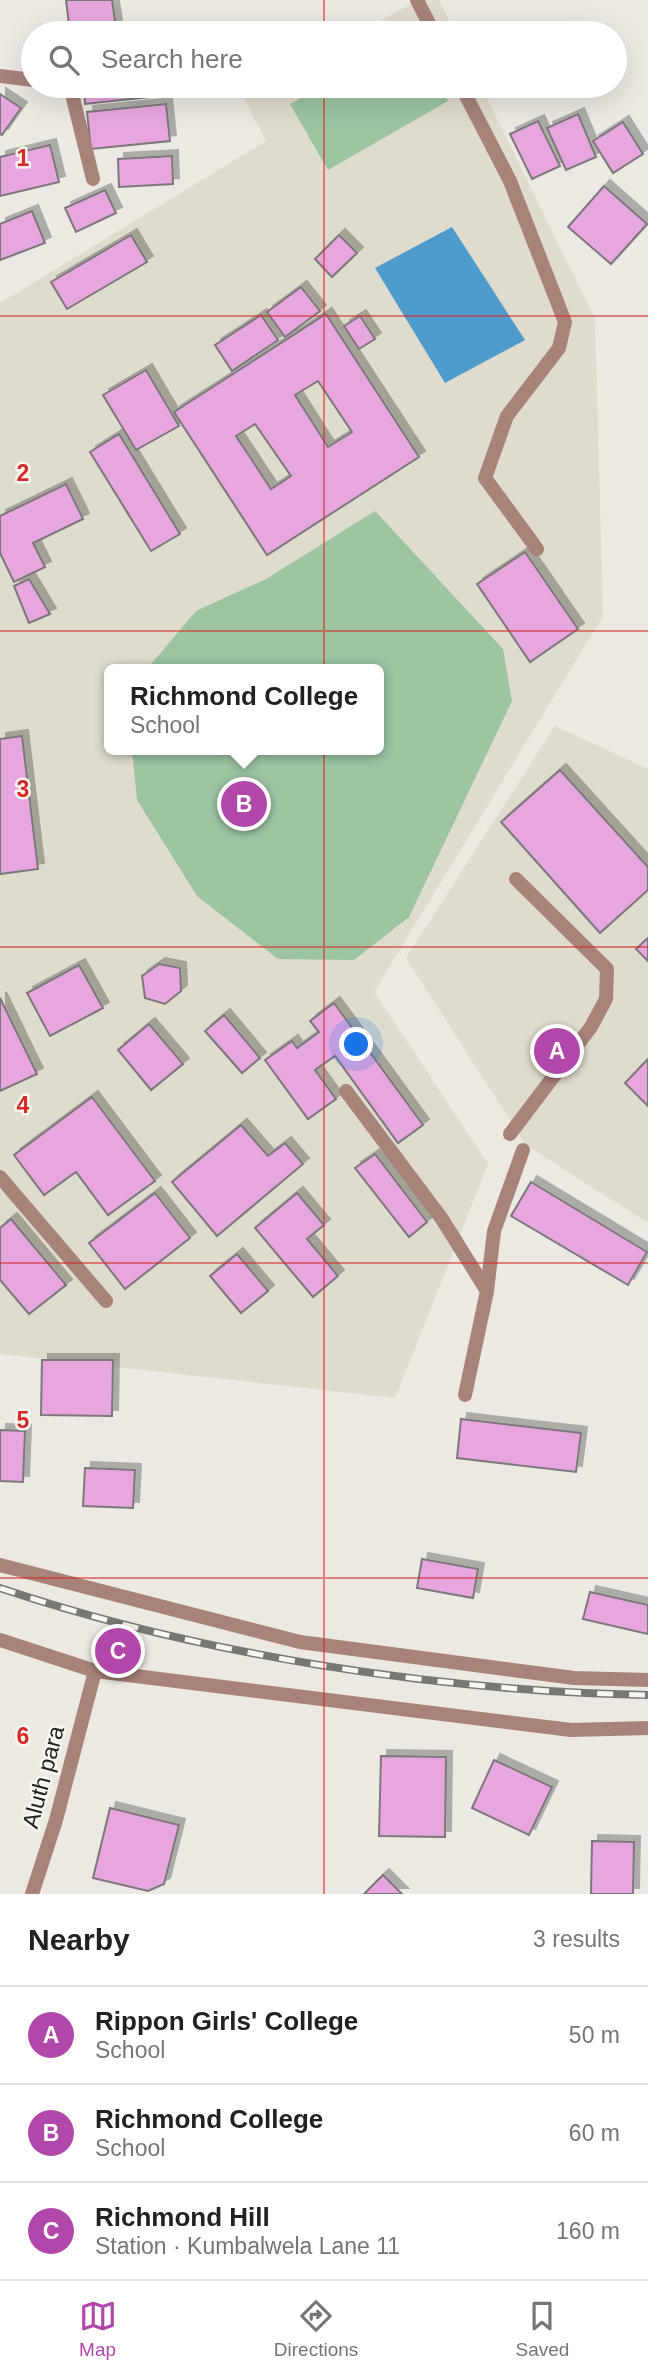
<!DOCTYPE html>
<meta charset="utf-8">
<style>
:root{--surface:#fff;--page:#f2f2f2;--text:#202124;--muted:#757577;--line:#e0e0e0;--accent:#b047a9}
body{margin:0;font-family:Arial,sans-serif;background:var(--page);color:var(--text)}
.you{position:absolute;left:357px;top:1045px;width:24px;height:24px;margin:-18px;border:5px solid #fff;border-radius:50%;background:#1a73e8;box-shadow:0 0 0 10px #1a73e833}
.badge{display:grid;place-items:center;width:46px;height:46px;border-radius:50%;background:var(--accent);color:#fff;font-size:23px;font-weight:700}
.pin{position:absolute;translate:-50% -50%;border:4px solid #fff;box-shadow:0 2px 7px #0006}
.popup{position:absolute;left:104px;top:664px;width:280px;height:91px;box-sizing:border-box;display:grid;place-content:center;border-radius:10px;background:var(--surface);filter:drop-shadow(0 2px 5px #0005);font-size:23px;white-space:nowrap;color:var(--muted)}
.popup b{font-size:26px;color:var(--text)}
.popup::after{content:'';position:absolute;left:50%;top:100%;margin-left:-14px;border:14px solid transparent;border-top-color:var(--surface)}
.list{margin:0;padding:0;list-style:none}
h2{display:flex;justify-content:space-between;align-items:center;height:91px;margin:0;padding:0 28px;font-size:30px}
h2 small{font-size:23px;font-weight:400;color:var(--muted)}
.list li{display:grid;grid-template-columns:46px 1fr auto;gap:21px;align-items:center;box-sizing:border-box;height:98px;padding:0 28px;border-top:2px solid var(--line)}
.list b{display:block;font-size:26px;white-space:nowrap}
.list p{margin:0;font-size:23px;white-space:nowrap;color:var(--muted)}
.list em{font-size:23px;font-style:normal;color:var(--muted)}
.icon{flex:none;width:38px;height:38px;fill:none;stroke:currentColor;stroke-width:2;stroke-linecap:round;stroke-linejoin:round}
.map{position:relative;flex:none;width:648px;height:1894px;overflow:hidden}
.search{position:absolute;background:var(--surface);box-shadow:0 7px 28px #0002;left:21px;right:21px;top:21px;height:77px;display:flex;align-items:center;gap:18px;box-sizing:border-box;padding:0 24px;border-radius:38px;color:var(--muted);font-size:26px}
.sheet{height:385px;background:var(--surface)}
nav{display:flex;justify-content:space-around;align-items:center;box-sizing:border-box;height:98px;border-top:2px solid var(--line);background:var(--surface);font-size:19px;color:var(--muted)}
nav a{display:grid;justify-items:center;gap:4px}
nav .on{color:var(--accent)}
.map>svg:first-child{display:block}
</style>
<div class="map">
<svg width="648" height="1894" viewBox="0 0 648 1894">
<defs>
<filter id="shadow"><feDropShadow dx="6" dy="-6" stdDeviation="0" flood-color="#0004"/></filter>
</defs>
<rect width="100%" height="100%" fill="#ebe9e1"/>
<g fill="#dfdbcd" fill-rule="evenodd">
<polygon points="419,0 439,0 455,33 358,33"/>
<path d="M263 86H481L595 319 603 616 374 992 488 1164 395 1398 0 1354V303L266 141 243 97ZM109 669H379V750H109Z"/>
<polygon points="555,726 648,769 648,1223 526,1145 406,958"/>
</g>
<g fill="#9dc5a2">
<polygon points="322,86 439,86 448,101 328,170 290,104"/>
<polygon points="375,511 503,649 512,701 409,917 354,960 278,959 197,896 137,800 132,750 379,750 379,669 147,669 196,611 266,579"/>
</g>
<polygon fill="#4f9bcb" points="452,227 525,340 445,383 375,268"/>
<g fill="#e7a7de" stroke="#7c777b" stroke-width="2" fill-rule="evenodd" filter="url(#shadow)">
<polygon points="66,0 112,0 117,33 70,33"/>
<polygon points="84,86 147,86 149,97 85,104"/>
<polygon points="0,94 21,108 2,135 0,134"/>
<polygon points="166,104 170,141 91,149 87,112"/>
<polygon points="578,114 596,157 566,170 547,128"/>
<polygon points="538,121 560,166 532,179 510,134"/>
<polygon points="623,122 643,154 613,173 593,141"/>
<polygon points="50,145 59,182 0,196 0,157"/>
<polygon points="172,156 173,184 119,187 118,159"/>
<polygon points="604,186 647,224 611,264 568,227"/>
<polygon points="105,190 116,213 76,232 65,208"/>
<polygon points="32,211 45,243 0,260 0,224"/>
<polygon points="131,235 147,262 67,309 51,282"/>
<polygon points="339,235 357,253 332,277 315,259"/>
<polygon points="301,287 320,311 285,337 267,312"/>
<path d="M326 314 419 457 267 555 174 412ZM318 381 352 432 328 447 295 395ZM255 424 291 476 271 489 236 436Z"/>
<polygon points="261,315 278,340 232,371 215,345"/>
<polygon points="360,316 375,339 359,349 344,326"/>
<polygon points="146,370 179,426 136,450 103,395"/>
<polygon points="119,434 180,534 151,551 90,452"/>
<polygon points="66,484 83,519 33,543 45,567 14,582 0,553 0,516"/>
<polygon points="525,552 578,629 530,662 477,584"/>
<polygon points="29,579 50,614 29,623 14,586"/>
<polygon points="22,736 38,869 0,874 0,739"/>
<polygon points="560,770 648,867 648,890 600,933 501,822"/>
<polygon points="648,938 648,961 636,949"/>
<polygon points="159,964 180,968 181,991 165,1004 145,998 142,976"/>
<polygon points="79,965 103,1008 50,1036 27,993"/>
<polygon points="0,998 37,1074 0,1091"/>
<polygon points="334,1003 423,1125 398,1143 335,1056 315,1070 336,1099 308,1119 265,1060 292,1041 297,1048 319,1032 310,1021"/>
<polygon points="224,1015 260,1058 242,1073 205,1031"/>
<polygon points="149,1024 183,1064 151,1090 118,1050"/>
<polygon points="648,1059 648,1106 625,1083"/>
<polygon points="92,1097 155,1181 108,1215 76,1172 44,1195 14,1155"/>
<polygon points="241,1125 268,1156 285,1143 303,1164 217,1236 172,1182"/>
<polygon points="375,1154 427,1222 409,1237 355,1168"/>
<polygon points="531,1182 647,1252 628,1285 511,1216"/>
<polygon points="155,1193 190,1238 125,1289 89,1243"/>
<polygon points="297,1193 324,1225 307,1239 338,1276 313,1297 255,1228"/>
<polygon points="11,1219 66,1285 29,1314 0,1280 0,1228"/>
<polygon points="237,1254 268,1291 241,1313 210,1276"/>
<polygon points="42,1360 113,1360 112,1416 41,1415"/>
<polygon points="461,1419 581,1433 576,1472 457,1458"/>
<polygon points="0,1430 25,1431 23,1482 0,1481"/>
<polygon points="85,1468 135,1470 133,1508 83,1506"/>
<polygon points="422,1559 478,1569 473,1598 417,1588"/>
<polygon points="590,1592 648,1605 648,1634 583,1619"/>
<polygon points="381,1756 446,1757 445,1837 379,1836"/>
<polygon points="494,1760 552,1787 529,1835 472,1808"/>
<polygon points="110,1808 179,1825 164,1884 148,1891 93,1878"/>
<polygon points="592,1841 634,1842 633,1894 591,1894"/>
<polygon points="383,1875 402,1894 364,1894"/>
</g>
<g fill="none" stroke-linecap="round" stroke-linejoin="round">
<g stroke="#a7837a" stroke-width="14">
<polyline points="346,1091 442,1219 487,1291"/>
<polyline points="510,1134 591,1027 606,999 607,969 516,879"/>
<polyline points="465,1395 487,1291 494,1231 523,1150"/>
</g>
<g stroke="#a7837a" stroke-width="14">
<polyline points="417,0 434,33"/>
<polyline points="0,76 33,80"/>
<polyline points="70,86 93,179"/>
<polyline points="461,86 510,181 565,322 559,348 507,416 485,478 537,549"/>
<polyline points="0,1177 106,1301"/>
<polyline points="0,1565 300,1642 574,1678 648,1680"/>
<polyline points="0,1640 95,1671 571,1730 648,1728"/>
<polyline points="32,1894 56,1820 95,1671"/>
</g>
<g stroke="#787772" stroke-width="8">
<path id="rail" d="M0 1588C200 1655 437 1691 648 1695"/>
</g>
<use href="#rail" stroke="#f8f6ef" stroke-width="5" stroke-dasharray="16" stroke-linecap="butt"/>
</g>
<path fill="none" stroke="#d62828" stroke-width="2" stroke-opacity="0.55" d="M324 0V33M324 86V1894M0 316H648M0 631H648M0 947H648M0 1263H648M0 1578H648"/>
<g text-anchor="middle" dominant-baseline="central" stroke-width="5" stroke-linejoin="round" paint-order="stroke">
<g font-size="23" fill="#232220" stroke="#f8f6ef">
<text transform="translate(43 1777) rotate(-75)">Aluth para</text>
</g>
</g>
<g font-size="23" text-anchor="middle" font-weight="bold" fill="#d62828" stroke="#f8f6ef" stroke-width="5" stroke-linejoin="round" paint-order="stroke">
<text x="23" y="166">1</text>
<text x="23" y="481">2</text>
<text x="23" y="797">3</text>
<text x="23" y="1113">4</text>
<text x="23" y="1428">5</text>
<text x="23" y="1744">6</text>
</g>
</svg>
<div class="you"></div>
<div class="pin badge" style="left:557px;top:1051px">A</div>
<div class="pin badge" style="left:244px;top:804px">B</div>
<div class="popup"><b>Richmond College</b>School</div>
<div class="pin badge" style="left:118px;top:1651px">C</div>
<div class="search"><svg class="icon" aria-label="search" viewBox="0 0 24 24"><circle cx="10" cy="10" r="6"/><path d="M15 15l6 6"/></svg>Search here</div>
</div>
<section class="sheet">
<h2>Nearby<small>3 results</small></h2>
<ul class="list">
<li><span class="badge">A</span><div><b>Rippon Girls' College</b><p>School</p></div><em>50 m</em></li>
<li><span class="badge">B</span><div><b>Richmond College</b><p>School</p></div><em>60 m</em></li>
<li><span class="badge">C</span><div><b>Richmond Hill</b><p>Station · Kumbalwela Lane 11</p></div><em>160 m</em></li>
</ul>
</section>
<nav>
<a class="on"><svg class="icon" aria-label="map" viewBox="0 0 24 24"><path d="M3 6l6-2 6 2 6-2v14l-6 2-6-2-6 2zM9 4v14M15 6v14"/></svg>Map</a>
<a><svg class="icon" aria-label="directions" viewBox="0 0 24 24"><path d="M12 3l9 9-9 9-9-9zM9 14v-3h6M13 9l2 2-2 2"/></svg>Directions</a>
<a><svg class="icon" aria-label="saved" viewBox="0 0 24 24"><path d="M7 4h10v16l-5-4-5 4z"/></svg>Saved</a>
</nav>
